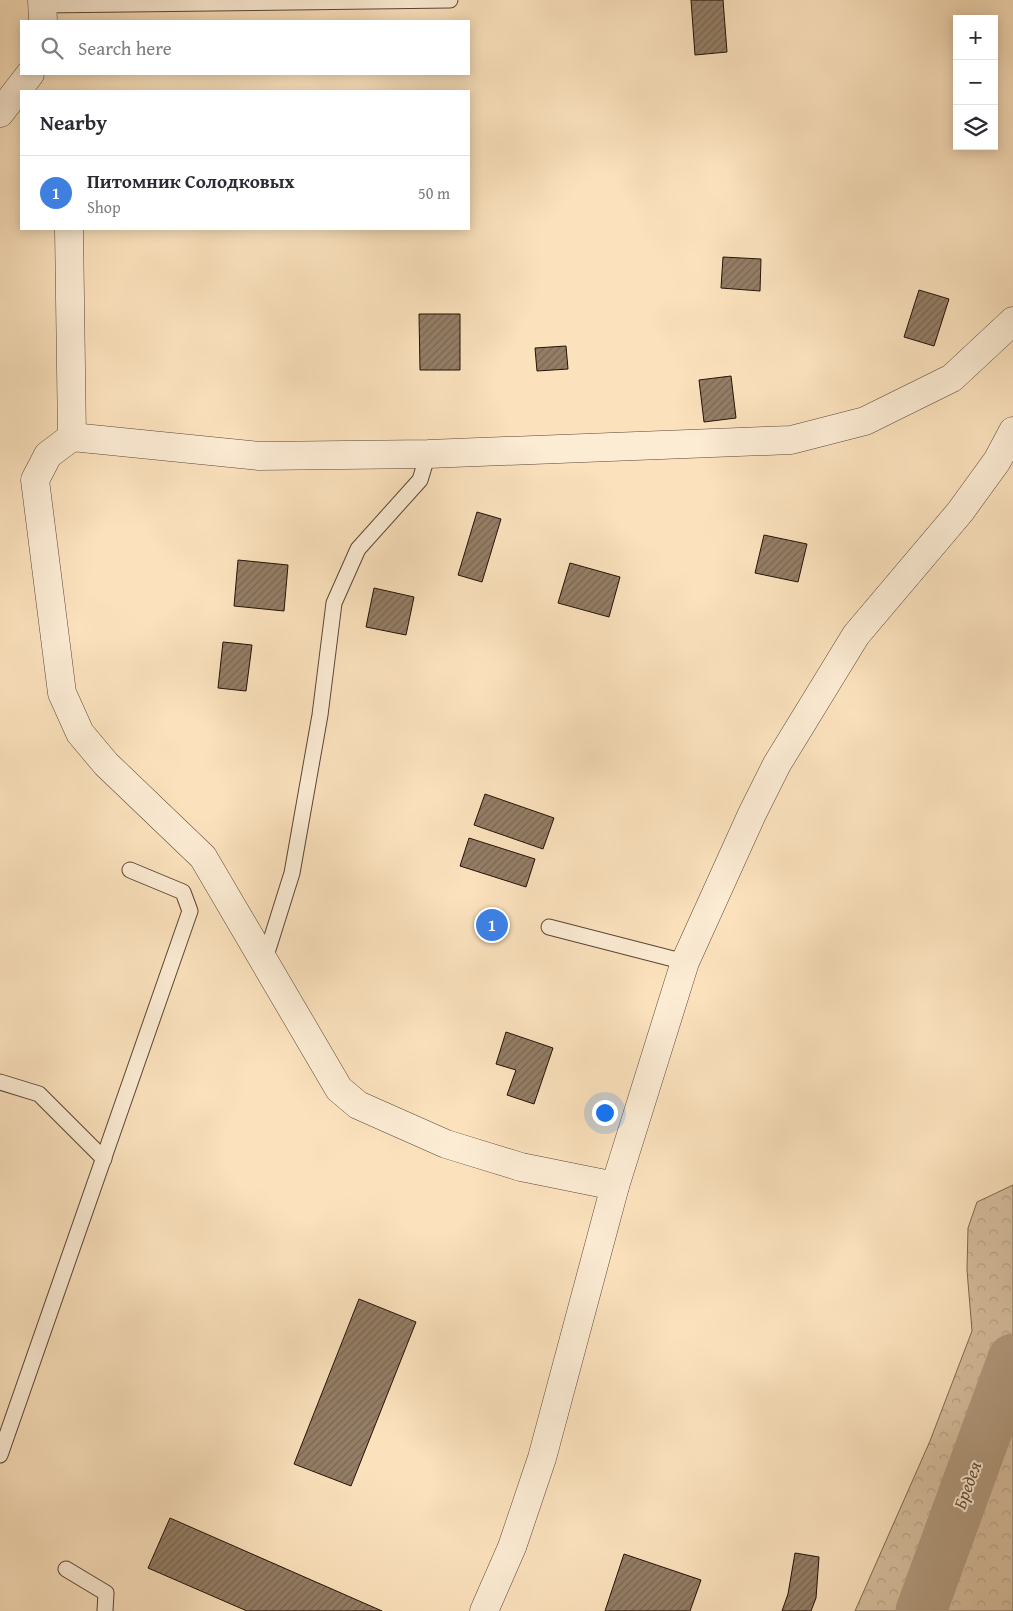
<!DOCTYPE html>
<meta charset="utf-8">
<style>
:root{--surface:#fff;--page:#f7f7f7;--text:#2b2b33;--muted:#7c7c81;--line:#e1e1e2;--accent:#0f766e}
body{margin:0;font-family:"Gentium Book Plus",serif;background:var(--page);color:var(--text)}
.controls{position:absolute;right:15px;top:15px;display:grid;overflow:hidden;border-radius:0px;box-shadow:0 2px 12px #0003}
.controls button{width:45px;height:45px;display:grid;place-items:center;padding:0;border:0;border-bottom:1px solid var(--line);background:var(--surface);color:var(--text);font:25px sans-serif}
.you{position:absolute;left:604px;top:1112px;width:18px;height:18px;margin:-12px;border:4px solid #fff;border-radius:50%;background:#1a73e8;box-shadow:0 0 0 8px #1a73e833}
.badge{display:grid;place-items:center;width:32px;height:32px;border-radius:50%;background:var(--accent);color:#fff;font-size:16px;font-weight:700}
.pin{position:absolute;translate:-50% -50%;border:2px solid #fff;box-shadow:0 1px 5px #0006}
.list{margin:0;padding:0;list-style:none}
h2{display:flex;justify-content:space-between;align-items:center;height:65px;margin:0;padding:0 20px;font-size:21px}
h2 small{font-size:16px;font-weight:400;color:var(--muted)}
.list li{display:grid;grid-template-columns:32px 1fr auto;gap:15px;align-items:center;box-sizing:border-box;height:75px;padding:0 20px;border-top:1px solid var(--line)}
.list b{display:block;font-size:19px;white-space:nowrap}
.list p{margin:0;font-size:16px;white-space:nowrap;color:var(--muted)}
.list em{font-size:16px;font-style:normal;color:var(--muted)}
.icon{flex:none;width:28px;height:28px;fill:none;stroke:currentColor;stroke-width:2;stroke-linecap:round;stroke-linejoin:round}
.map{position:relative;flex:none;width:1013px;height:1611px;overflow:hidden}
.search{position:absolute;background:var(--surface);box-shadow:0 2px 12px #0003;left:20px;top:20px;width:450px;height:55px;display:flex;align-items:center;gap:12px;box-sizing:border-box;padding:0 18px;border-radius:0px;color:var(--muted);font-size:19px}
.panel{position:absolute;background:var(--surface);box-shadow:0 2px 12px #0003;left:20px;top:90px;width:450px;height:140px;border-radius:0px}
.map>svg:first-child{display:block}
</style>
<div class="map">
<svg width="1013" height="1611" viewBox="0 0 1013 1611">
<defs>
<pattern id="forest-crowns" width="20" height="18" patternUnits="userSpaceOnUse" patternTransform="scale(1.25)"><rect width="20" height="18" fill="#d6be9e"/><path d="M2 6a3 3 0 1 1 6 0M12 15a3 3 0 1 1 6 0" fill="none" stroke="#b8a287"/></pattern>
<pattern id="building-hatch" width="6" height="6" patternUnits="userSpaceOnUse" patternTransform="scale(1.25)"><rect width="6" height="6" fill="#947e66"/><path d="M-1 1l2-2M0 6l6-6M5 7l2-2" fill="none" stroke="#796652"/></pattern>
</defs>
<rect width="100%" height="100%" fill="#fbe2bd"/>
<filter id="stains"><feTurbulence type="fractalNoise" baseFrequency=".004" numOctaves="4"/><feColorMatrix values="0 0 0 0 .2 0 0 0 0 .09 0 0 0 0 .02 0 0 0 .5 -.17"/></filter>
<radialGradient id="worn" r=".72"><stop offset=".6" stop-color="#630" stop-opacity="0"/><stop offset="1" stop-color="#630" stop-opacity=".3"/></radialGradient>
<polygon fill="url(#forest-crowns)" stroke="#7d6852" points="1013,1185 1013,1611 855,1611 930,1441 972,1331 967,1270 968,1228 977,1202"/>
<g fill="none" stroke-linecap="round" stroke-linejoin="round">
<polyline stroke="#b29b7f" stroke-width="51" points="921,1611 1013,1359"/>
</g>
<g fill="url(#building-hatch)" stroke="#241107">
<polygon points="691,0 723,0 727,52 695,55"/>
<polygon points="723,257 761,259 760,291 721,288"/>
<polygon points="919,290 949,299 934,346 904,337"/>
<polygon points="419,314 460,314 460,370 420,370"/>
<polygon points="566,346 568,369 537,371 535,348"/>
<polygon points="731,376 736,418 704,422 699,380"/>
<polygon points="477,512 501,519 482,582 458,575"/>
<polygon points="764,535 807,544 798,582 755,573"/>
<polygon points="238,560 288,565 284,611 234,606"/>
<polygon points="570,563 620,577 609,617 558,603"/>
<polygon points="374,588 414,597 406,635 366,627"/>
<polygon points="223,642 252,645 246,691 218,688"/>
<polygon points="485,794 554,818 543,849 474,825"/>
<polygon points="469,838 535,859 526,887 460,866"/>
<polygon points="506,1032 553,1048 534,1104 507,1095 516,1070 496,1064"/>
<polygon points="359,1299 416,1322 351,1486 294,1464"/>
<polygon points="170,1518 382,1611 247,1611 148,1568"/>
<polygon points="795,1553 819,1557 816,1598 811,1611 782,1611 788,1594"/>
<polygon points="624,1554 701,1580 690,1611 605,1611"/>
</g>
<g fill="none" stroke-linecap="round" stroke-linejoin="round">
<g stroke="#5a4534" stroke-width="17">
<g id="lane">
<polyline points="43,5 450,0"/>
<polyline points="549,927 685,962"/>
<polyline points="265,959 292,873 320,715 334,603 358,549 420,480 428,454"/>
<polyline points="0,1082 39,1094 104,1159"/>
<polyline points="0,1455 190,911 183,892 130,870"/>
<polyline points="66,1569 106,1593 105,1611"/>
</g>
</g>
<g stroke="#5a4534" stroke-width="29">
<g id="street">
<polyline points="42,0 43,21"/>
<polyline points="0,113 30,74"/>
<polyline points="69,229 72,437"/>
<polyline points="615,1186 521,1167 446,1144 358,1105 339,1089 203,857 106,764 80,733 62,693 35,480 48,455 72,437 259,456 428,454 791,440 865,421 952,378 1013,321"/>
<polyline points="484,1611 512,1547 542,1458 615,1186 685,962 752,814 777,764 856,635 960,512 997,461 1013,431"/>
</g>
</g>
<use href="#lane" stroke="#fcecd4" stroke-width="15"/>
<use href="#street" stroke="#fcecd4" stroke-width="28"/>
</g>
<g text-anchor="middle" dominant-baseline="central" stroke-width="4" stroke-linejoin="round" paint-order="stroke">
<g font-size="18" font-style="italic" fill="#644f3d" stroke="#fcecd4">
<text transform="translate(967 1485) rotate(-70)">Бредея</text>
</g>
</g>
<rect width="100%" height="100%" filter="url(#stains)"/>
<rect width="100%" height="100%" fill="url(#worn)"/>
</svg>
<div class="controls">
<button>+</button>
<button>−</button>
<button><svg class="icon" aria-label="layers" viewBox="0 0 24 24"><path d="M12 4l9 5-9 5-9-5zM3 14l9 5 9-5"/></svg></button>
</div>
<div class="you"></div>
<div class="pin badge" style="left:492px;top:925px;background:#3f7fe0">1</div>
<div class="search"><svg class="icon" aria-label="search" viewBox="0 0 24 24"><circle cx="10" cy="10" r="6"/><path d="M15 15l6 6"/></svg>Search here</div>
<section class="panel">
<h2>Nearby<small></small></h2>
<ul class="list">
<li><span class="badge" style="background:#3f7fe0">1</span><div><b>Питомник Солодковых</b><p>Shop</p></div><em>50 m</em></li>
</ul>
</section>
</div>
